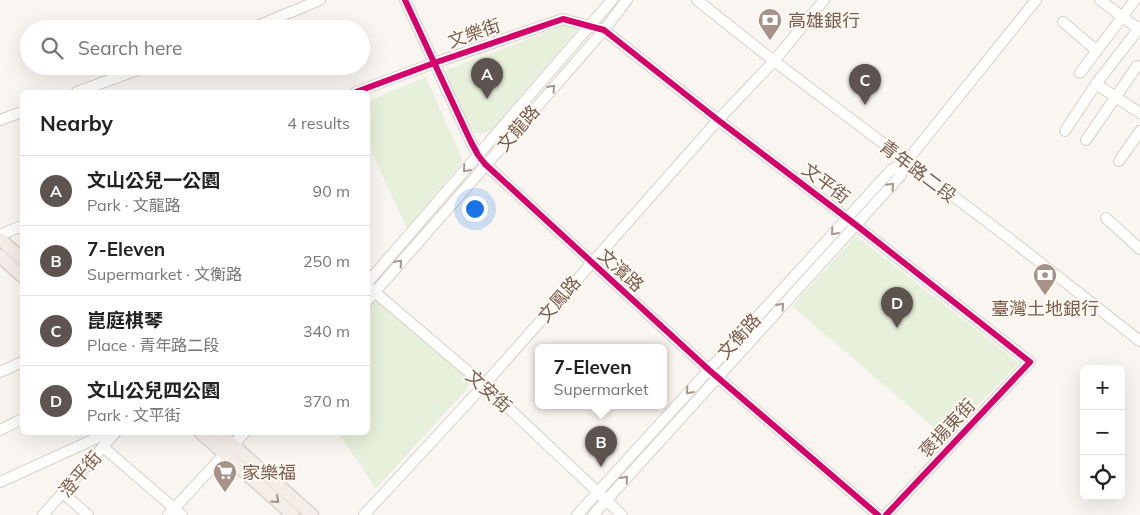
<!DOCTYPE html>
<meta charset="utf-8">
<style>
:root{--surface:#fff;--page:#f2f2f2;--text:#222;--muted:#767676;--line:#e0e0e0;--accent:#5d544f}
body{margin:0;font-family:Mulish,"Noto Sans TC",sans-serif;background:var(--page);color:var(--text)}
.controls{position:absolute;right:15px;bottom:15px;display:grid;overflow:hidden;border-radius:8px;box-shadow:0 5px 20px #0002}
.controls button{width:45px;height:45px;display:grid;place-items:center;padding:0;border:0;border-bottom:1px solid var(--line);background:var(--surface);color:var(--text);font:25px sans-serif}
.you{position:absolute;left:474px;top:208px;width:18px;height:18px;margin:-12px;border:4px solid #fff;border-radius:50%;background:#1a73e8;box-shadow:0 0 0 8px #1a73e833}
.badge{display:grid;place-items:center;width:32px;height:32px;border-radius:50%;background:var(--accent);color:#fff;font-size:16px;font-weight:700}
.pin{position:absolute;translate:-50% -41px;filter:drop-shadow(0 1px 2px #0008)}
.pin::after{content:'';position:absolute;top:26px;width:18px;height:15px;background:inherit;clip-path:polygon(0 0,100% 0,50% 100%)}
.popup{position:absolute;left:535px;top:344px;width:132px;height:65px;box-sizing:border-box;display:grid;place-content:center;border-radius:8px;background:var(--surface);filter:drop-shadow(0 1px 4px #0005);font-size:16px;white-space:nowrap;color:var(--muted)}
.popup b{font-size:19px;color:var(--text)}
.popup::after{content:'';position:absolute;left:50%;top:100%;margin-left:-10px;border:10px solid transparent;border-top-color:var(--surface)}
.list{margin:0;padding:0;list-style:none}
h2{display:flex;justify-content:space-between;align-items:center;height:65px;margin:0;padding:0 20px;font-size:21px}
h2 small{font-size:16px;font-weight:400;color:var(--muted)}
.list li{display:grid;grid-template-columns:32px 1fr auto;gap:15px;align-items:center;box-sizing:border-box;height:70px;padding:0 20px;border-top:1px solid var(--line)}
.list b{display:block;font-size:19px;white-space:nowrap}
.list p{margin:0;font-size:16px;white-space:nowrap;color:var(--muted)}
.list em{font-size:16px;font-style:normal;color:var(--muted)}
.icon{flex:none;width:28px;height:28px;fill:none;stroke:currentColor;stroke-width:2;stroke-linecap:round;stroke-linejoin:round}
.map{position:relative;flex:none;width:1140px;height:515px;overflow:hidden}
.search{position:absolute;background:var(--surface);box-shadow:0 5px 20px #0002;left:20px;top:20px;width:350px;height:55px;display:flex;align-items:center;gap:12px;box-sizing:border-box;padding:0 18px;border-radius:28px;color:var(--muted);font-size:19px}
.panel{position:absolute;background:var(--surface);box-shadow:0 5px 20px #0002;left:20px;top:90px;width:350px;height:345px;border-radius:8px}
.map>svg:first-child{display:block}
</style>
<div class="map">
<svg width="1140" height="515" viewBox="0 0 1140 515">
<rect width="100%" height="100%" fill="#f9f5f0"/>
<g fill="#e7f0db">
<path d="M565 25 579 28 493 129C483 135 477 135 469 127L442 72Z"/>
<polygon points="426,77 463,161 407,229 368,143 368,101"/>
<polygon points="856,236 1019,363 946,438 792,306"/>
<polygon points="379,301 469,380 468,388 376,488 338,433 368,432 368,304"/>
</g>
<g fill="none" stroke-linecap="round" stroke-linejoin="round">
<g stroke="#d7d1cb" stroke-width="12">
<g id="minor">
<polyline points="405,0 471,142 478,155 485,164 709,370 878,515"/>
<polyline points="697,0 774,61 1010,239 1140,341"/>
<polyline points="1100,0 1140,30"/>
<polyline points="1063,22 1097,51"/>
<polyline points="250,29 320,0"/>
<polyline points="1080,73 1135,0"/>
<polyline points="1096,84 1140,113"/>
<polyline points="77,92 148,66"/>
<polyline points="356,92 434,63 563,19 604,30 718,120 856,225 1030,362 886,515"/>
<polyline points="0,120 22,112"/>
<polyline points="1065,131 1096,84 1140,27"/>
<polyline points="1086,140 1137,66"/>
<polyline points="1119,161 1140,131"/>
<polyline points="1106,218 1140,249"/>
<polyline points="0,235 22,226"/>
<polyline points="368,282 612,0"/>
<polyline points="370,288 484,385 622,515"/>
<polyline points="368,300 604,30 627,0"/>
<polyline points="0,372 22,362"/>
<polyline points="0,430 22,419"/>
<polyline points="103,447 182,515"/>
<polyline points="0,482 110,432"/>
<polyline points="63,493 88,515"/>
<polyline points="43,515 116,432"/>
<polyline points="168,515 245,432"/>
<polyline points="364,515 484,385 718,120 774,61 824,0"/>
<polyline points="577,515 891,170 906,162"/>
<polyline points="593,515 901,175 906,162 1036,0"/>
</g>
</g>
<g stroke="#dad1cc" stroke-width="15">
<g id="major">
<polyline points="0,239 22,259"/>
<polyline points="0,256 22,276"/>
<polyline points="200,432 293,515"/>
<polyline points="218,432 312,515"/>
</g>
</g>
<use href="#minor" stroke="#fefefd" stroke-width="10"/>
<use href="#major" stroke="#f3eee8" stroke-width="12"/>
<g stroke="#fffaf3" stroke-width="9">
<g id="cycleway">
<polyline points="405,0 471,142 478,155 485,164 709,370 878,515"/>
<polyline points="356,92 434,63 563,19 604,30 718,120 856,225 1030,362 886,515"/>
</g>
</g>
<use href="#cycleway" stroke="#d6006c" stroke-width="6"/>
</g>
<defs><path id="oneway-chevron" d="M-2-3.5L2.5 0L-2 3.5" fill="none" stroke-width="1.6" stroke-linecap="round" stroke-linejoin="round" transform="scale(1.25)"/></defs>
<g stroke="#a8958b">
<use href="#oneway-chevron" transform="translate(552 88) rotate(-48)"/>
<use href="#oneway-chevron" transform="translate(466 169) rotate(131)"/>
<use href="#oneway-chevron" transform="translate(891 186) rotate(-47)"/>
<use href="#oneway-chevron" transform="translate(834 232) rotate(132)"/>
<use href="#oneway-chevron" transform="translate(399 263) rotate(-49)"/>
<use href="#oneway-chevron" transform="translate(781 306) rotate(-48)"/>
<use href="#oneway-chevron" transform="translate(689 391) rotate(132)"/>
<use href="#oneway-chevron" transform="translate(625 479) rotate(-48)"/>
</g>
<use stroke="#a48f83" href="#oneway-chevron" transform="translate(276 500) rotate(42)"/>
<defs>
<g id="bank-pin" transform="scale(1.25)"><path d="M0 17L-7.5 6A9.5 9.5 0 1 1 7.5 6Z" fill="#a69286" stroke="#fffaf3"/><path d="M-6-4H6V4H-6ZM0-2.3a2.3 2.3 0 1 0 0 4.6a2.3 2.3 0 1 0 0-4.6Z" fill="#fff"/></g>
<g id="supermarket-pin" transform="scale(1.25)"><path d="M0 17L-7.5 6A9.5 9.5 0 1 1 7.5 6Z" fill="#a69286" stroke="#fffaf3"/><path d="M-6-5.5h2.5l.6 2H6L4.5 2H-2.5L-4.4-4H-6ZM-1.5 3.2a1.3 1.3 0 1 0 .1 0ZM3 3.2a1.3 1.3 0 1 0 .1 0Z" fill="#fff"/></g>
</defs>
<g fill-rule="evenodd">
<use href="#bank-pin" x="770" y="20"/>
<use href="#bank-pin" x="1045" y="275"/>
<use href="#supermarket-pin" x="225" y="472"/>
</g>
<g text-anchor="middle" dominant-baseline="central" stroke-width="4" stroke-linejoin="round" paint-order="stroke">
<g font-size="18" fill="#7a5c4d" stroke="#fffaf3" text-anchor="start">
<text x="788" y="20">高雄銀行</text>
<text x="1045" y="308" text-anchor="middle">臺灣土地銀行</text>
<text x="242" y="472">家樂福</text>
</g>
<g font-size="18" fill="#7a5c4d" stroke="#fffaf3">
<text transform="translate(474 33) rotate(-19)">文樂街</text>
<text transform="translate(518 128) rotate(-49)">文龍路</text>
<text transform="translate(918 171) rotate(37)">青年路二段</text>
<text transform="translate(826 183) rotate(37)">文平街</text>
<text transform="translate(621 270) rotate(42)">文濱路</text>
<text transform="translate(559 299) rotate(-49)">文鳳路</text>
<text transform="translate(739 336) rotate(-48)">文衡路</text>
<text transform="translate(489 391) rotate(42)">文安街</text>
<text transform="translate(947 428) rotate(-47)">褒揚東街</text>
<text transform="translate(80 474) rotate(-49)">澄平街</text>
</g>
</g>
</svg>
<div class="controls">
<button>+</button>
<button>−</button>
<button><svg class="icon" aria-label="locate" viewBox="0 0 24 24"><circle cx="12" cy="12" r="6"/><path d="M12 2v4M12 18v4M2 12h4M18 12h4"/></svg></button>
</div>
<div class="you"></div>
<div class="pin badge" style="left:487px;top:99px">A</div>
<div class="pin badge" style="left:601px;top:467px">B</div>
<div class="popup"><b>7-Eleven</b>Supermarket</div>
<div class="pin badge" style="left:865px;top:105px">C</div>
<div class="pin badge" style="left:897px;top:328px">D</div>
<div class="search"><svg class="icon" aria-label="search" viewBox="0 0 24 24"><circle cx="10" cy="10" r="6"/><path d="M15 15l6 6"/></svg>Search here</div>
<section class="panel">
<h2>Nearby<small>4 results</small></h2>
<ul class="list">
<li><span class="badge">A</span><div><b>文山公兒一公園</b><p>Park · 文龍路</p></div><em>90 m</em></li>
<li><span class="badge">B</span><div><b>7-Eleven</b><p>Supermarket · 文衡路</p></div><em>250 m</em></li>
<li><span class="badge">C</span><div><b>崑庭棋琴</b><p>Place · 青年路二段</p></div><em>340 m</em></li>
<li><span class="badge">D</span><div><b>文山公兒四公園</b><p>Park · 文平街</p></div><em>370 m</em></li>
</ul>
</section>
</div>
